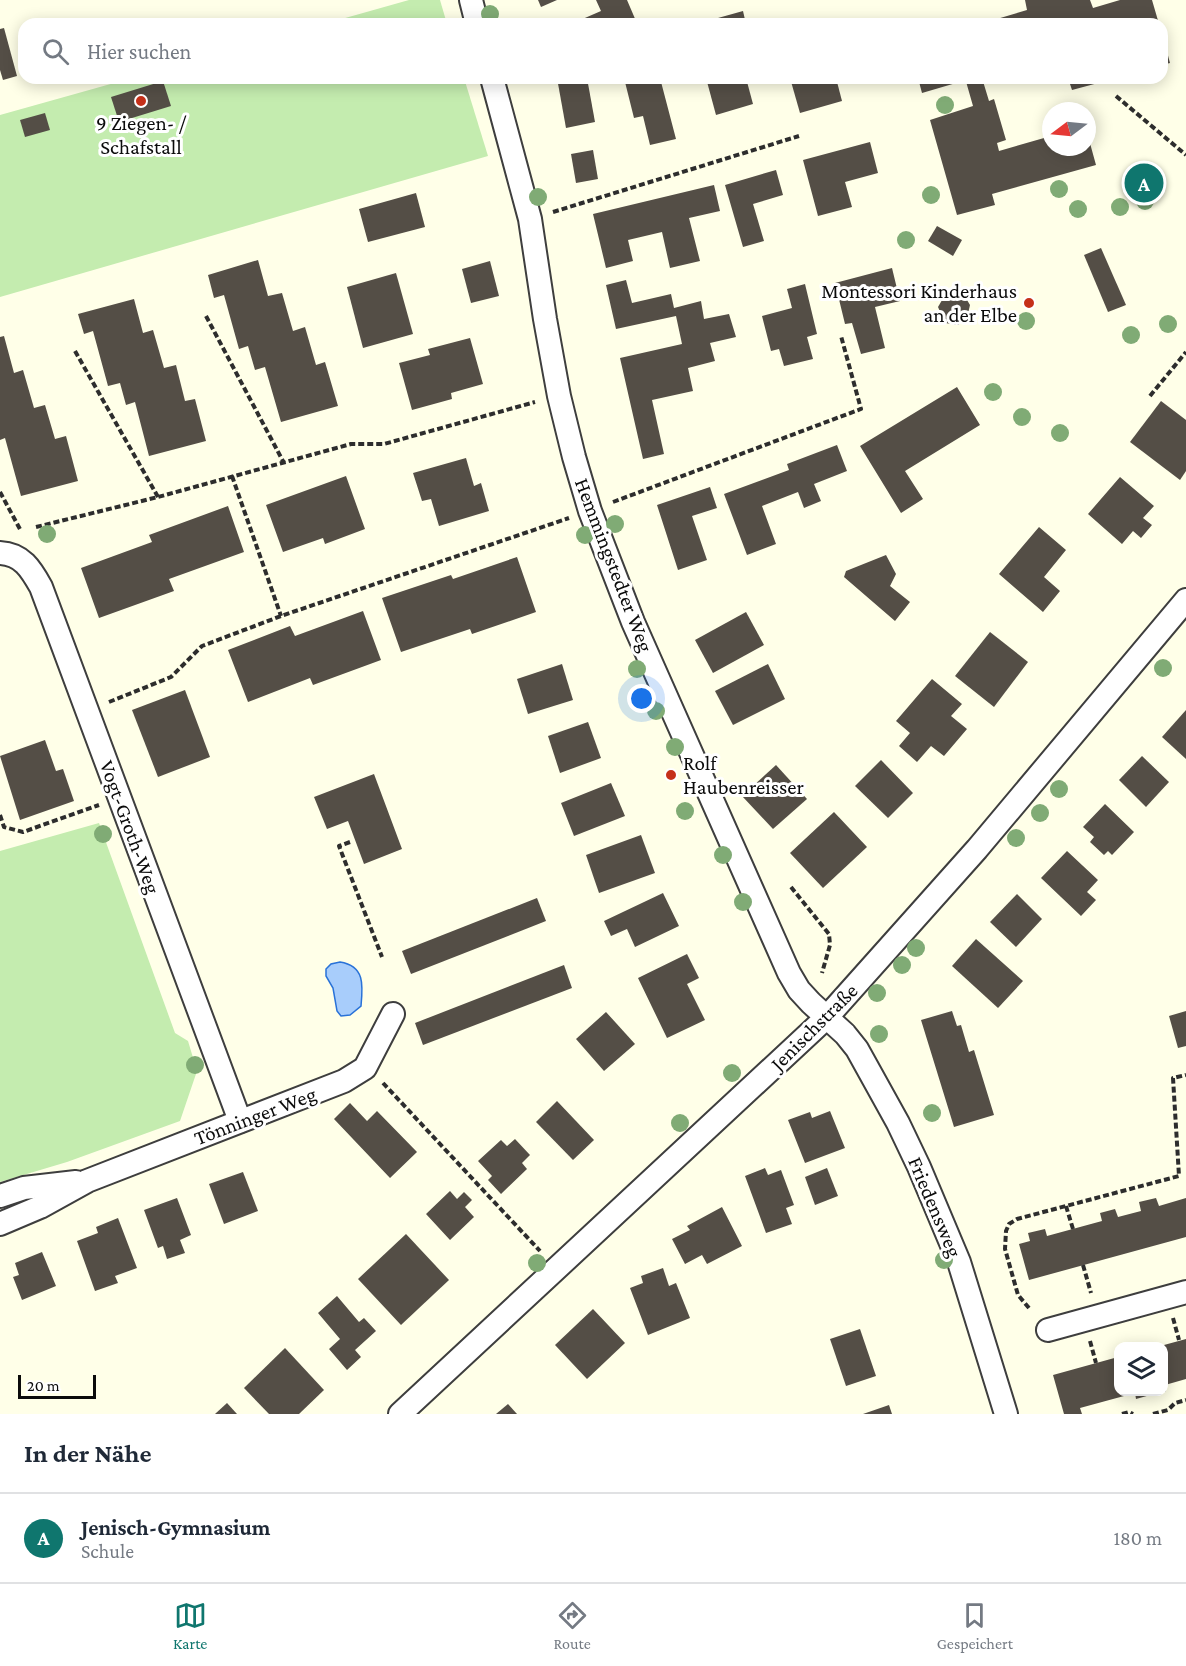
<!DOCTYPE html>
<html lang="de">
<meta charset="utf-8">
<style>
:root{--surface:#fff;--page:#f6f6f7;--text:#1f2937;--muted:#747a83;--line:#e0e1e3;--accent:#0f766e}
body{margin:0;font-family:"Crimson Pro",serif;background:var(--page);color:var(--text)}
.controls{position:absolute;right:18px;bottom:18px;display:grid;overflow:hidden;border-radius:12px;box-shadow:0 3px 15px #0003}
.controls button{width:54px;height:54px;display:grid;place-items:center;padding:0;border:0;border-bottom:2px solid var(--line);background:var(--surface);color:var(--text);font:30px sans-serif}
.compass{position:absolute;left:1042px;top:102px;width:54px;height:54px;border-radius:50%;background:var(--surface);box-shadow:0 3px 15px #0003;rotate:254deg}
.scale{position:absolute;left:18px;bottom:15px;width:78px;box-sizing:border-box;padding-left:6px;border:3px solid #0b0b0b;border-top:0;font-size:16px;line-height:21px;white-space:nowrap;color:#0b0b0b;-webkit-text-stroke:4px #fff;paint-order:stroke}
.you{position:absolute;left:642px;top:699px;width:21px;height:21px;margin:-15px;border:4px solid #fff;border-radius:50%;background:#1a73e8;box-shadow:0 0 0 9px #1a73e833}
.badge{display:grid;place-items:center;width:39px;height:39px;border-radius:50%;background:var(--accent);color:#fff;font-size:20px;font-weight:700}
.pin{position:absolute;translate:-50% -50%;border:3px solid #fff;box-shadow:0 2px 6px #0006}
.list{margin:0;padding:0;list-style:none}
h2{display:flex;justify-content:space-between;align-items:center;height:78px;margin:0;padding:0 24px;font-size:26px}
h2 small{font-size:20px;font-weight:400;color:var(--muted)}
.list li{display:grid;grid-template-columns:39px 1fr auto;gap:18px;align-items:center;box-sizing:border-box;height:90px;padding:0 24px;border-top:2px solid var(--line)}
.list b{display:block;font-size:22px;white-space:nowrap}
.list p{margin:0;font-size:20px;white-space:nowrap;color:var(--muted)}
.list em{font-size:20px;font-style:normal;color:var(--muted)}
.icon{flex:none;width:33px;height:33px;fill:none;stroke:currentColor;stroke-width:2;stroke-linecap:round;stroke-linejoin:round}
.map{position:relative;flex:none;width:1186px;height:1414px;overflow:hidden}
.search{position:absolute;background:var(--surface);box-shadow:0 3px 15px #0003;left:18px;right:18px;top:18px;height:66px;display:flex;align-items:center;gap:15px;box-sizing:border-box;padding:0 21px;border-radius:18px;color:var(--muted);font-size:22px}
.sheet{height:168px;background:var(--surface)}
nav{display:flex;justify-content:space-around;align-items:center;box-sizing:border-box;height:84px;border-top:2px solid var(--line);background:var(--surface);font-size:16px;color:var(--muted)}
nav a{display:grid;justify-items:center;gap:3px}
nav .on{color:var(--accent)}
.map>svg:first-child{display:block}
</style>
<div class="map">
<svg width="1186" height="1414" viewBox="0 0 1186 1414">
<rect width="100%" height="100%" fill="#ffffe8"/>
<g fill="#c4ecaf">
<polygon points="409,0 440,0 447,24 324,24"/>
<polygon points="132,78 464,78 488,156 0,297 0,115"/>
<polygon points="99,823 175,1033 188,1041 197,1071 180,1121 67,1162 0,1182 0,851"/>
</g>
<path fill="#a8cdfb" stroke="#2972d8" stroke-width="1.5" d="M340 962C365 966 363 985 361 1006L350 1015 341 1016 337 1011 333 988 326 976V969L331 964Z"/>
<g fill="#544e46">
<polygon points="538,0 557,0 541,7"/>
<polygon points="596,0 627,0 636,21 628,24 571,24 601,11"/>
<polygon points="1025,0 1090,0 1093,8 1120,0 1152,0 1159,24 980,24 1027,10"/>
<polygon points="743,11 746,24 719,24 718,18"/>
<polygon points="4,28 17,76 3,80 0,70 0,29"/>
<polygon points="1163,37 1170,63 1162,65 1162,38"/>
<polygon points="557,78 587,78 595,122 566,128"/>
<polygon points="624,78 660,78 676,139 650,145 643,116 634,118"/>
<polygon points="706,78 746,78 753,104 716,115"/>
<polygon points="790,78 836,78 842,101 800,113"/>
<polygon points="918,78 954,78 956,83 922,93"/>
<polygon points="965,78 982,78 989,101 994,99 1006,140 997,143 999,151 1051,136 1051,147 1087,147 1088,136 1096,165 992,194 995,205 957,215 930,120 973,106"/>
<polygon points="1068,78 1113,78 1113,79 1072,90"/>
<polygon points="163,81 171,106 119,122 111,97"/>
<polygon points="45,113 50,130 25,137 20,120"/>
<polygon points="870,142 878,173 845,182 852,207 818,216 803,160"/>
<polygon points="593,150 598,179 576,183 571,154"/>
<polygon points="776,170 783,195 753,204 764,241 743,247 725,185"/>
<polygon points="714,185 720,211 689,218 700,261 670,268 662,232 628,240 633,261 606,268 593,214"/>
<polygon points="416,193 425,227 368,242 359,209"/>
<polygon points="937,226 962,240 953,256 928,241"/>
<polygon points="1101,248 1126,305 1108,312 1084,255"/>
<polygon points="258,260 268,296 282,293 293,331 305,327 316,365 325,362 338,406 281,422 265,367 255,370 248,346 239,349 224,295 214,298 208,275"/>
<polygon points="490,261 499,296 471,303 462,269"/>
<polygon points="892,268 900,301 875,307 885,348 861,354 852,323 845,324 835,283"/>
<polygon points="396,273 413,334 363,348 347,287"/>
<polygon points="626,280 632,303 671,294 674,308 701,301 704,319 729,314 736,337 710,343 715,361 688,368 693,391 652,400 664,454 643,459 620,358 682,344 676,316 616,329 606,285"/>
<polygon points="805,284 817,334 807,337 813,359 784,366 779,349 771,351 762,316 792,308 787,289"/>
<polygon points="956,291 964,295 970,305 967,318 958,325 945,323 938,307 945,295"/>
<polygon points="134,299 143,333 153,330 164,368 176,365 185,401 195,399 206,441 149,456 135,402 126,405 120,383 108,386 93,331 84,334 78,314"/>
<polygon points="4,336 14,373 23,370 34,408 45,405 55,439 66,436 78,481 21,496 5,438 0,440 0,337"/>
<polygon points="470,338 483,384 451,393 452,399 412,410 399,363 430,355 428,349"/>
<polygon points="957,387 980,425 905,471 923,499 901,513 860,446"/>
<polygon points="1161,401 1186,420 1186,471 1180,480 1130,442"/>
<polygon points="837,445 847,471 814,484 821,501 804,508 798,492 762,506 776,544 747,555 724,494 789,470 787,464"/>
<polygon points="466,458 474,486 481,483 489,511 439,526 431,499 422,501 413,473"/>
<polygon points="346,476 365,529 325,544 323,538 283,552 266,505"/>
<polygon points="1120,477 1154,506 1143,518 1152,525 1141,538 1133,531 1122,544 1088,514"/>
<polygon points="710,487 717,508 692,516 707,560 678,570 657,505"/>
<polygon points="228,506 244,552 169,579 174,591 99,618 81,568 152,542 149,535"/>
<polygon points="1039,527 1066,550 1044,577 1060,591 1043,612 999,574"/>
<polygon points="886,555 896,574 890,586 910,602 895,621 844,577 846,571"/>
<polygon points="517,557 536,612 472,634 470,629 401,652 382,598 451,575 453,579"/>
<polygon points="363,611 381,660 313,685 310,678 248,702 228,650 290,626 295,636"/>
<polygon points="746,612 764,645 713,673 695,640"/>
<polygon points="990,632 1028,662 994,707 955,676"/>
<polygon points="562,664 573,700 528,714 517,679"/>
<polygon points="768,664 785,699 733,725 715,691"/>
<polygon points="932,679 962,704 951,716 967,729 944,756 931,746 917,762 899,746 910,733 896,721"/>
<polygon points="185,690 210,757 158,777 132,710"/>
<polygon points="1186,710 1186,759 1162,737"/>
<polygon points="588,722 601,758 560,773 548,736"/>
<polygon points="45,740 56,771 63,769 74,801 20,820 0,756"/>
<polygon points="1142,756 1169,782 1146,807 1119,780"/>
<polygon points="881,760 913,793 888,818 855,786"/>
<polygon points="776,765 807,799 773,829 742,796"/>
<polygon points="374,774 402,849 364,864 348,821 327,829 314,797"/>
<polygon points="611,783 625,816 574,836 561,803"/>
<polygon points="1105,804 1134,832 1112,855 1108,851 1104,855 1090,842 1094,837 1083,827"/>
<polygon points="834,812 867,847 823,888 790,853"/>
<polygon points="641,835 655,873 599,893 586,855"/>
<polygon points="1067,851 1098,880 1087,892 1096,900 1081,916 1041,878"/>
<polygon points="663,893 679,926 635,947 627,929 611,936 604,921"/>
<polygon points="1017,894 1042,919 1016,947 990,922"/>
<polygon points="537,898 546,921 411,974 402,951"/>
<polygon points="976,939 1023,981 998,1008 952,966"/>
<polygon points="687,954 699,978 687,984 705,1020 667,1038 638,978"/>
<polygon points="564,965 572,988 423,1045 415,1023"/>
<polygon points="952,1011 957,1026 961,1025 969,1052 974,1050 994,1115 954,1127 921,1020"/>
<polygon points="1186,1011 1186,1046 1178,1048 1169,1016"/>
<polygon points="606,1012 635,1044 604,1071 576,1039"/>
<polygon points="557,1101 594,1140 573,1160 536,1122"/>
<polygon points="350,1103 367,1121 377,1111 417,1152 390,1178 334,1119"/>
<polygon points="830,1111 845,1148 805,1163 788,1120 810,1112 812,1118"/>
<polygon points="515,1139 530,1155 522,1163 527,1169 501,1194 488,1180 492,1176 478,1161 501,1140 507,1146"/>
<polygon points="765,1168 768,1175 781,1170 794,1205 786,1208 792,1224 766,1233 745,1176"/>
<polygon points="827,1168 838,1196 815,1205 805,1177"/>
<polygon points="243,1172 258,1211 224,1224 209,1184"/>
<polygon points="450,1191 457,1199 464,1192 472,1200 465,1207 474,1217 450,1240 426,1214"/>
<polygon points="177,1198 191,1235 180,1240 185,1253 167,1259 163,1246 158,1248 144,1210"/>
<polygon points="1156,1198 1159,1206 1186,1198 1186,1237 1029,1280 1019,1244 1030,1241 1028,1233 1045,1229 1047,1236 1102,1221 1100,1213 1115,1209 1118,1217 1141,1211 1139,1202"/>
<polygon points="722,1207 742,1246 707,1264 702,1255 685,1264 672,1239 690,1230 687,1226"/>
<polygon points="118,1218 137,1268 115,1276 118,1283 95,1291 77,1241 98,1233 96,1227"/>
<polygon points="406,1234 449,1280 401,1325 358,1279"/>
<polygon points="42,1252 56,1286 22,1300 13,1277 19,1275 15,1263"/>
<polygon points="663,1268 669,1286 676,1283 690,1318 648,1335 630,1288 643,1283 641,1276"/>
<polygon points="337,1296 359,1322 364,1318 376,1331 355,1350 361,1357 347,1370 329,1349 340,1339 318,1313"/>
<polygon points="593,1309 625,1343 587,1379 555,1345"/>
<polygon points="860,1329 876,1376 846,1386 830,1339"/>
<polygon points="1186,1339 1186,1379 1165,1385 1166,1391 1164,1392 1164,1345"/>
<polygon points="285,1348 324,1390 299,1414 269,1414 244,1388"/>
<polygon points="1118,1357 1118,1392 1161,1392 1136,1399 1135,1393 1080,1408 1082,1414 1064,1414 1053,1375"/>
<polygon points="227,1403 237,1414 215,1414"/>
<polygon points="508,1404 517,1414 496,1414"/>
<polygon points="889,1405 892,1414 863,1414"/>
</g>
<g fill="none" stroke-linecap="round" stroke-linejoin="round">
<g stroke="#3e3e3e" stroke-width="26">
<g id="minor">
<polyline points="471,0 477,24"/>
<polyline points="492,78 530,219 545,319 559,396 574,457 590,511 633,622 789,973 799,990 811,1003 845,1034 857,1049 898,1123 919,1167 959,1262 1006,1414"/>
<path d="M0 553C22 554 31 569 41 587L240 1121"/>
<polyline points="0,1196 24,1188 76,1182"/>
<polyline points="0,1224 40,1207 87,1181 344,1081 365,1068 393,1014"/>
<polyline points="1048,1330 1186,1292"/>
<polyline points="400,1414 827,1017 977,849 1186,600"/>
</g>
</g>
<g stroke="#2d2d2d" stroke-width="4" stroke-dasharray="6 3" stroke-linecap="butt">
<polyline points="1116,96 1186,155"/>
<polyline points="553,212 799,136"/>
<polyline points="206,316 284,463"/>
<polyline points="75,351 158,497"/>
<polyline points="1150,396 1186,352"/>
<polyline points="232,476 281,616"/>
<polyline points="0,492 21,531"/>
<polyline points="613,502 861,409 841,336"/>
<polyline points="36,527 158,497 351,444 384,444 535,402"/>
<polyline points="109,702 171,677 202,646 281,616 569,518"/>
<polyline points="0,815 4,827 23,832 99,805"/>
<polyline points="350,842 339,846 382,957"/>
<polyline points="791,887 829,934 830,945 822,973"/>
<polyline points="383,1083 540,1251"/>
<polyline points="1066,1206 1073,1229"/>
<polyline points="1083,1265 1091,1293"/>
<polyline points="1029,1308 1018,1295 1005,1249 1006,1231 1009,1224 1017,1219 1179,1176 1173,1078 1186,1075"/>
<polyline points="1173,1318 1179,1340"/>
<polyline points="1090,1341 1096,1363"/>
<polyline points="1122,1414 1129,1412 1133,1414"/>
<polyline points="1153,1414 1168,1410 1175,1403 1186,1400"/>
</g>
<use href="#minor" stroke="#fff" stroke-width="22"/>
</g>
<g fill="#80ab75">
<circle cx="490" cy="14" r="9"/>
<circle cx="945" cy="105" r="9"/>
<circle cx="1059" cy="189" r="9"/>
<circle cx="931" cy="195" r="9"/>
<circle cx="538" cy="197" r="9"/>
<circle cx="1145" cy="201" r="9"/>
<circle cx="1120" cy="207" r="9"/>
<circle cx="1078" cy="209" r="9"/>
<circle cx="906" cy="240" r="9"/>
<circle cx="1026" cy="321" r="9"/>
<circle cx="1168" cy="324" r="9"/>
<circle cx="1131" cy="335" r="9"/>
<circle cx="993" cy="392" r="9"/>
<circle cx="1022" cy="417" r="9"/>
<circle cx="1060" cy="433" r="9"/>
<circle cx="615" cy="524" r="9"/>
<circle cx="47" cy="534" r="9"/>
<circle cx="585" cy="535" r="9"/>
<circle cx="1163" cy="668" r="9"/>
<circle cx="637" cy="669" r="9"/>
<circle cx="656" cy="711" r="9"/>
<circle cx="675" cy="747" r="9"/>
<circle cx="1059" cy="789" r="9"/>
<circle cx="685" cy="811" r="9"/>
<circle cx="1040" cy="813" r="9"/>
<circle cx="103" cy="834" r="9"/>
<circle cx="1016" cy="838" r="9"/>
<circle cx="723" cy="855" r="9"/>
<circle cx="743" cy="902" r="9"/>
<circle cx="916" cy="948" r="9"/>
<circle cx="902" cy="965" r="9"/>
<circle cx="877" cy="993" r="9"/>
<circle cx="879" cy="1034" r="9"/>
<circle cx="195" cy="1065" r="9"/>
<circle cx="732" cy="1073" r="9"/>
<circle cx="932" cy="1113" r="9"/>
<circle cx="680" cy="1123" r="9"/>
<circle cx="944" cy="1260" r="9"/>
<circle cx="537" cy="1263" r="9"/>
</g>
<g fill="#c53019" stroke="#fff" stroke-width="2">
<circle cx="141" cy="101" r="6"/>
<circle cx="1029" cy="303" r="6"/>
<circle cx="671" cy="775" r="6"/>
</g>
<g text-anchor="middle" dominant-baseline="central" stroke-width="6" stroke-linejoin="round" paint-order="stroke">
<g font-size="21" fill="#0b0b0b" stroke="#fff">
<text x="141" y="123">9 Ziegen- /<tspan x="141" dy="24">Schafstall</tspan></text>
<text x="1017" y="291" text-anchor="end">Montessori Kinderhaus<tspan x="1017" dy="24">an der Elbe</tspan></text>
<text x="683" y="763" text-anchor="start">Rolf<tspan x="683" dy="24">Haubenreisser</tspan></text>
</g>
<g font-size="21" fill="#0b0b0b" stroke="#fff">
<text transform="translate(614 565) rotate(69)">Hemmingstedter Weg</text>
<text transform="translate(130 827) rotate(70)">Vogt-Groth-Weg</text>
<text transform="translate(814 1027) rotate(-45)">Jenischstraße</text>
<text transform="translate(255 1116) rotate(-21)">Tönninger Weg</text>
<text transform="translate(935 1207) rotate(67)">Friedensweg</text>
</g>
</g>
</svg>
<div class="controls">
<button><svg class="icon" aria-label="layers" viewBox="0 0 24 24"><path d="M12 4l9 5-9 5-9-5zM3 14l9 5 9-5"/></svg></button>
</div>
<svg class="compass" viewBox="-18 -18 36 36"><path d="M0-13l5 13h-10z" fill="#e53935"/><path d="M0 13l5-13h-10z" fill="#747a83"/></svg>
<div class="scale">20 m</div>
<div class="you"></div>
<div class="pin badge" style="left:1144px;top:183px">A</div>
<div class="search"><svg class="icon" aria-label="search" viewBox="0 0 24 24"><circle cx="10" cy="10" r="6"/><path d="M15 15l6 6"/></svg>Hier suchen</div>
</div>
<section class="sheet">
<h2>In der Nähe<small></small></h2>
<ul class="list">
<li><span class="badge">A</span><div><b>Jenisch-Gymnasium</b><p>Schule</p></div><em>180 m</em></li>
</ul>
</section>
<nav>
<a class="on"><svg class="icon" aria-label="map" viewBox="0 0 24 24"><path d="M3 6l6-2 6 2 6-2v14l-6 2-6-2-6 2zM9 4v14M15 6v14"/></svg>Karte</a>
<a><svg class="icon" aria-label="directions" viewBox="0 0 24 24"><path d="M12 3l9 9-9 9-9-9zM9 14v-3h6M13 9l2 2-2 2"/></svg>Route</a>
<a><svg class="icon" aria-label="saved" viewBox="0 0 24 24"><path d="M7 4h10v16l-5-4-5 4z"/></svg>Gespeichert</a>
</nav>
